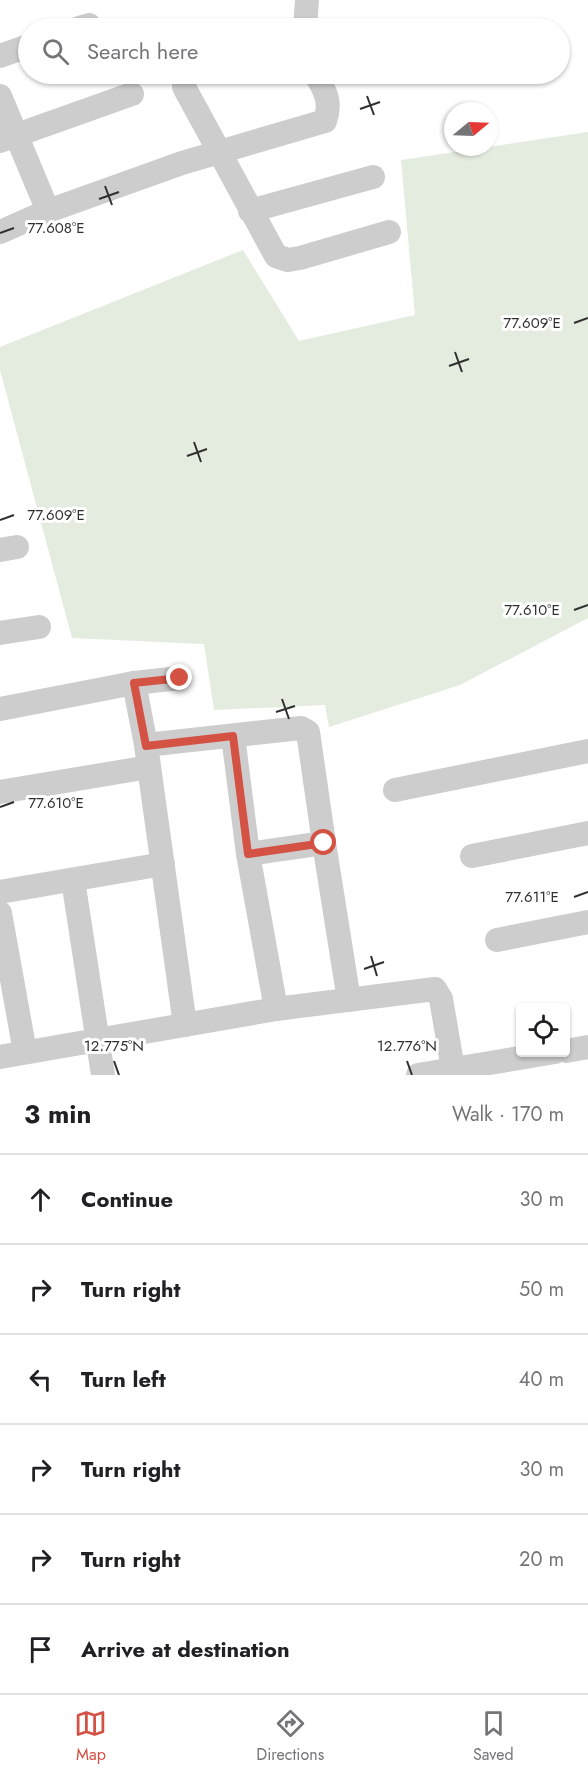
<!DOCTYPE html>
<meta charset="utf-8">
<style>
:root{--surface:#fff;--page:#f6f6f6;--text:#202124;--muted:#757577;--line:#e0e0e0;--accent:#d45244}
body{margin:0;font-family:Jost,sans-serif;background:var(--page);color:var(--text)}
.controls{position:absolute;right:18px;bottom:18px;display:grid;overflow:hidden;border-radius:6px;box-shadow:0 2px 4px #0004}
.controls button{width:54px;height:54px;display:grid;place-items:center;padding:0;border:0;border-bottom:2px solid var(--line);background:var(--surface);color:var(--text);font:30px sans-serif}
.compass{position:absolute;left:444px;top:102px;width:54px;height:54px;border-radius:50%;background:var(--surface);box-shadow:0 2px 4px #0004;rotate:71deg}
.stop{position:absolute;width:18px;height:18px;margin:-14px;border:4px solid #d45244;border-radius:50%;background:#fff}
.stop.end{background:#d45244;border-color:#fff;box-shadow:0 2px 6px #0008}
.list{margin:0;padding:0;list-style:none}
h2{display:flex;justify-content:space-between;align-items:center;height:78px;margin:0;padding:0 24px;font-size:26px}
h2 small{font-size:20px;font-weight:400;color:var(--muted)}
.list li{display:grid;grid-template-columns:39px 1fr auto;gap:18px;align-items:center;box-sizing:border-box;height:90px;padding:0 24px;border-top:2px solid var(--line)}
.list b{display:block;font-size:22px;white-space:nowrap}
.list em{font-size:20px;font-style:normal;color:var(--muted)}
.icon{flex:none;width:33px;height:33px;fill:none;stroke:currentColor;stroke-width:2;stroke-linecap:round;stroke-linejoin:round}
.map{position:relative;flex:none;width:588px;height:1075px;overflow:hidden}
.search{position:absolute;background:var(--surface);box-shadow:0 2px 4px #0004;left:18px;right:18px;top:18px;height:66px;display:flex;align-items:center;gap:15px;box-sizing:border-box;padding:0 21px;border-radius:33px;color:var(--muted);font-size:22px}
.sheet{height:618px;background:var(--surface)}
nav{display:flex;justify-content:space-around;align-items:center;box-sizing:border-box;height:84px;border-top:2px solid var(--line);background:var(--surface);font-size:16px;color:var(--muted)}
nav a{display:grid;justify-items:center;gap:3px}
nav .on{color:var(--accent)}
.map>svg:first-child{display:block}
</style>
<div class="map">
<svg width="588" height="1075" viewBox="0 0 588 1075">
<rect width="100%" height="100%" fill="#fff"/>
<polygon fill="#e4ebdf" points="588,132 588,618 460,685 329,727 325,705 214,710 204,644 72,638 0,370 0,347 243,250 299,341 415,315 401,160"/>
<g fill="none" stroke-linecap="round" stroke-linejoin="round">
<g stroke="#cdcdcd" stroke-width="24">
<polyline points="79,28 89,25"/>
<polyline points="305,28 307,0"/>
<polyline points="0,56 28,46"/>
<polyline points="184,87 276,256 288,260 300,258 389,232"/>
<polyline points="0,96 48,211"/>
<polyline points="0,141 132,94"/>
<polyline points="250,211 373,177"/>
<path d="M0 232 48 211 182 163 325 121C332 102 325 90 315 74"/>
<polyline points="0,550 17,547"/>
<polyline points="0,633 39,627"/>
<polyline points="134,683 180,678"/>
<polyline points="0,709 134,683 146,745 185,1025"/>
<polyline points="233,736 248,854"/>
<polyline points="146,745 301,728 308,732 324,843 248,854 276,1009"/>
<polyline points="395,790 588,751"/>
<polyline points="0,792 149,767"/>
<polyline points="324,843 349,1000"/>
<polyline points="472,856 588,833"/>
<polyline points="73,880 103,1075"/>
<polyline points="0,892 163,864"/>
<polyline points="0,913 25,1052"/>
<polyline points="497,940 588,922"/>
<polyline points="566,1051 588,1047"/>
<polyline points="0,1057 276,1009 435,989 441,999 453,1069"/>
<polyline points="418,1075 555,1052"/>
</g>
</g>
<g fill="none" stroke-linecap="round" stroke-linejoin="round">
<polyline stroke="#d45244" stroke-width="8" points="180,678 134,683 146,746 233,736 248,854 324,843"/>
</g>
<path fill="none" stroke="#303030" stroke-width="2" d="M367 96 374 115M360 109 380 102M105 186 112 205M99 199 119 192M0 233 14 228M574 323 588 318M455 352 462 372M449 366 469 359M194 442 201 462M187 456 207 449M0 520 14 515M574 610 588 605M282 699 289 719M276 712 295 706M0 807 14 802M574 897 588 892M371 956 377 976M364 969 384 962M114 1061 119 1075M407 1061 412 1075"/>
<g font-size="15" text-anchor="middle" fill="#303030" stroke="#fff" stroke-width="6" stroke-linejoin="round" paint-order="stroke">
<text x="56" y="233">77.608°E</text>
<text x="532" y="328">77.609°E</text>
<text x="56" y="520">77.609°E</text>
<text x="532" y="615">77.610°E</text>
<text x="56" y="808">77.610°E</text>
<text x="532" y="902">77.611°E</text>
<text x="114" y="1051">12.775°N</text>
<text x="407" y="1051">12.776°N</text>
</g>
</svg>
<div class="controls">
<button><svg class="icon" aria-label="locate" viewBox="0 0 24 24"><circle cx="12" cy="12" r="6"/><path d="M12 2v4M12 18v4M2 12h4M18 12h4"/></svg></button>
</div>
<svg class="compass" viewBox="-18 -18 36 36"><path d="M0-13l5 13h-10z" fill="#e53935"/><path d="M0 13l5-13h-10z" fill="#757577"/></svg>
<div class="stop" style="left:324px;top:843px"></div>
<div class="stop end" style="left:180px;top:678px"></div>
<div class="search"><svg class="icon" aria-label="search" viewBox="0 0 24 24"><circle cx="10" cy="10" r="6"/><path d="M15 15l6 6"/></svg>Search here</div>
</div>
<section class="sheet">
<h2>3 min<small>Walk · 170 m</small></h2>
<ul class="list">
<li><svg class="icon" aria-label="ahead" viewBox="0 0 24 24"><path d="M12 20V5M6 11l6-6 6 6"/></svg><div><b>Continue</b></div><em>30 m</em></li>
<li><svg class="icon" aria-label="right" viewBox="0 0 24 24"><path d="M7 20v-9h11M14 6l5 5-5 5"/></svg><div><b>Turn right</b></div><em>50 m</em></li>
<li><svg class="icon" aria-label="left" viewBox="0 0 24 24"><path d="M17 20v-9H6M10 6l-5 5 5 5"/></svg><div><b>Turn left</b></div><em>40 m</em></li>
<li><svg class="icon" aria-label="right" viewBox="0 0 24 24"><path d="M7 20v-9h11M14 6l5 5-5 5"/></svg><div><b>Turn right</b></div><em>30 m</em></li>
<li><svg class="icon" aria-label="right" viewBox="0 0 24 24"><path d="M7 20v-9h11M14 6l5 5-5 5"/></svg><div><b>Turn right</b></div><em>20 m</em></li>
<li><svg class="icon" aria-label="arrive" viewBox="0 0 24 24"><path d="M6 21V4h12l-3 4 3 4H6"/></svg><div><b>Arrive at destination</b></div></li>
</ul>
</section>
<nav>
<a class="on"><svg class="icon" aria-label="map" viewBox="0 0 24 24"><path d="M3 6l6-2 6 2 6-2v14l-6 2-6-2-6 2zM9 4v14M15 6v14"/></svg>Map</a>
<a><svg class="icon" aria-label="directions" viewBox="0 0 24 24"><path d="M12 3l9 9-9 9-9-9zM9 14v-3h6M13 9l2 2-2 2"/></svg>Directions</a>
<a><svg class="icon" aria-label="saved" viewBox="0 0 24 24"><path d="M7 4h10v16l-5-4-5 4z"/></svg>Saved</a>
</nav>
